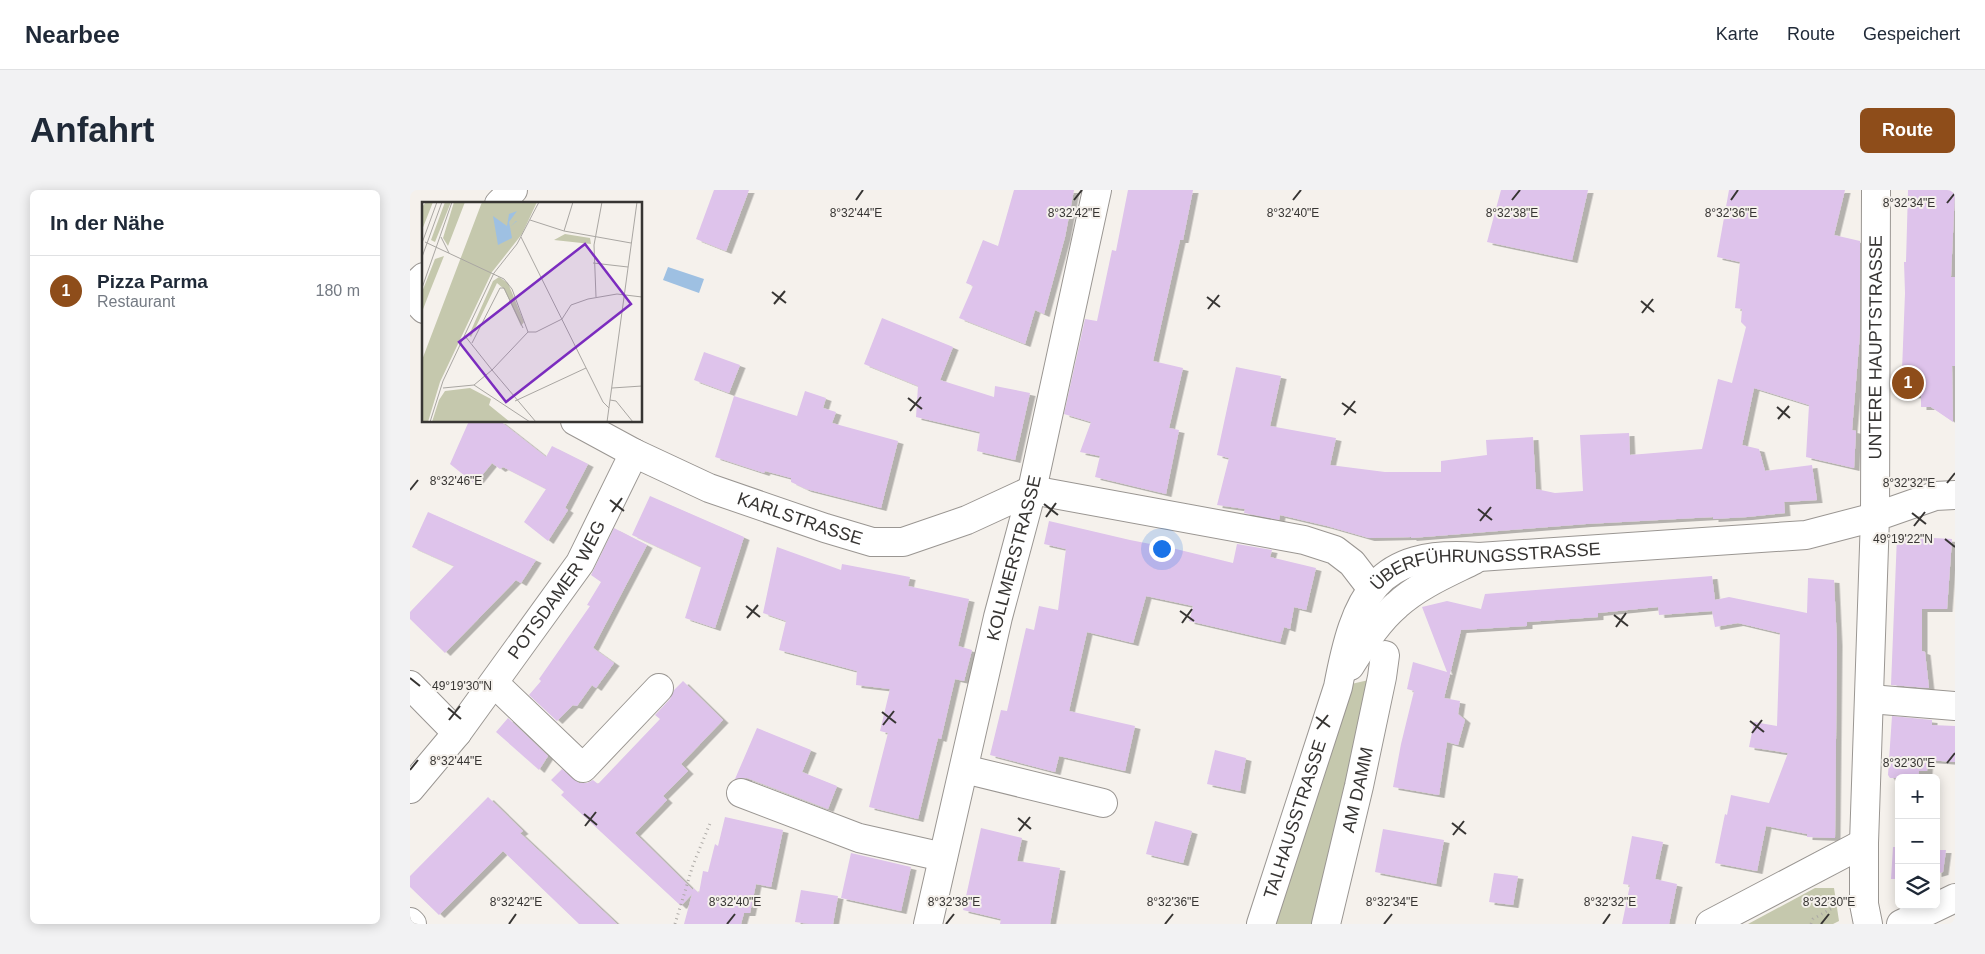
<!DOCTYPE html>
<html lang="de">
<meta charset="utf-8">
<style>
:root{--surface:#fff;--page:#f2f2f3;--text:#1f2937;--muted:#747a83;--line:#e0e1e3;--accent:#8e4d1a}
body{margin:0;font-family:Helvetica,sans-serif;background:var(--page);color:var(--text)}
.controls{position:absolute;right:15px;bottom:15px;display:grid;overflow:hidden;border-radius:8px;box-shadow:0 2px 12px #0003}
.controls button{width:45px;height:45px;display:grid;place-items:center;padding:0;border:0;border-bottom:1px solid var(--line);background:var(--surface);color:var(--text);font:25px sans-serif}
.you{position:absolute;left:751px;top:358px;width:18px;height:18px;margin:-12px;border:4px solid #fff;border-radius:50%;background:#1a73e8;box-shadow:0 0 0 8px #1a73e833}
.badge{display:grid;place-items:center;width:32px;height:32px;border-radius:50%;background:var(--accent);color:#fff;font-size:16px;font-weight:700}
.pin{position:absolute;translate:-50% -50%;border:2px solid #fff;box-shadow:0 1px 5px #0006}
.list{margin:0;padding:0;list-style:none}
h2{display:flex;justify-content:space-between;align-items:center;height:65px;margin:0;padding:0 20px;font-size:21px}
h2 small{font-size:16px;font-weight:400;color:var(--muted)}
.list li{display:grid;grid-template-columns:32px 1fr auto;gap:15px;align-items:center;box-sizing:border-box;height:70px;padding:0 20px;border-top:1px solid var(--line)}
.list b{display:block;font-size:19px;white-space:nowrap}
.list p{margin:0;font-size:16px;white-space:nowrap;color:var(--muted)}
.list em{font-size:16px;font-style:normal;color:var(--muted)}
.icon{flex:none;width:28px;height:28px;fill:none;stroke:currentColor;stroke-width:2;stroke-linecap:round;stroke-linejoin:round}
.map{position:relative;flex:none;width:1545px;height:734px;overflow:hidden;border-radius:8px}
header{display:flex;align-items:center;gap:30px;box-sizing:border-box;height:70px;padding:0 25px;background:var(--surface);border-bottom:1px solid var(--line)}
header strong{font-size:24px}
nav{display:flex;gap:28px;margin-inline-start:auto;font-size:18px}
.intro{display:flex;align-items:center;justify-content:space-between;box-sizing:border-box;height:120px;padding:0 30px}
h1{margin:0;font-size:35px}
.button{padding:12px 22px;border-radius:8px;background:var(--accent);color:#fff;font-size:18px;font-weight:700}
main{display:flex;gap:30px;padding:0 30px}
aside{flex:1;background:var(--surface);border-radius:8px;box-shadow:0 2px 12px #0003}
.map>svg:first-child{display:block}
</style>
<header>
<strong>Nearbee</strong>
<nav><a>Karte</a><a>Route</a><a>Gespeichert</a></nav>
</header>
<div class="intro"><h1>Anfahrt</h1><a class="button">Route</a></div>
<main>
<aside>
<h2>In der Nähe<small></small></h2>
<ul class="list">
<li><span class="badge">1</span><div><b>Pizza Parma</b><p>Restaurant</p></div><em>180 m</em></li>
</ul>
</aside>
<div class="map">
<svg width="1545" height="734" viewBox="0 0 1545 734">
<defs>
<filter id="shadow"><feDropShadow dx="5.5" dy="3" stdDeviation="0" flood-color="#0004"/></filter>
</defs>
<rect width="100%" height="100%" fill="#f5f1ec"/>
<g fill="#c5c8ad">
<polygon points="972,487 916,734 851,734 928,497"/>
<polygon points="1405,698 1424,698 1429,731 1423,734 1338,734"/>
</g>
<polygon fill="#9ec0e2" points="258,77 294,89 289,103 253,90"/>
<g fill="#dec3eb" filter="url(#shadow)">
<polygon points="304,0 339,0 316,61 286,49"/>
<polygon points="604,0 664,0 655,47 634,124 625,120 615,154 549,128 563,96 556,93 573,50 588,56"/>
<polygon points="718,0 783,0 773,50 770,50 743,171 773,178 759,238 769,240 756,304 685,287 690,266 670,262 681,232 654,224 675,129 687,131 702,60 706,61"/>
<polygon points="1091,0 1178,0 1162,70 1077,52"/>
<polygon points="1319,0 1435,0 1424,45 1450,51 1450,143 1442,240 1446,241 1444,278 1396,267 1399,215 1344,198 1332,255 1349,259 1355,281 1402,275 1407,310 1374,312 1375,323 1337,327 1303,329 1303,327 1176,334 1001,348 1001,347 959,348 917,336 870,325 869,330 834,323 835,319 807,315 819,268 807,265 826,177 871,186 860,236 926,248 920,275 975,282 1031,282 1031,271 1077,265 1076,250 1123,247 1126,299 1145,303 1173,301 1170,245 1219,243 1220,265 1292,259 1308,189 1322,193 1336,137 1331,132 1332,119 1325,118 1330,72 1307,67"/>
<polygon points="1498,0 1545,0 1541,87 1545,87 1545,176 1542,176 1543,232 1521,217 1511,217 1511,205 1491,206 1495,103 1494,72 1496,72"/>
<polygon points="472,128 543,157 530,190 584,207 585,196 620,203 605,270 567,261 570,242 506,227 508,196 454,174"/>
<polygon points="294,162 330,175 319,203 284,190"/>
<polygon points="395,201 416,208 413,218 426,222 422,233 488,251 471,318 396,299 381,292 381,288 355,281 354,283 305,267 324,206 387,226"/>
<polygon points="59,231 90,231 136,267 142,256 178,274 155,318 158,320 138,351 114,332 136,299 93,277 90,279 82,273 65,294 40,274"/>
<polygon points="240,306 334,347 305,438 275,428 291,377 222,345"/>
<polygon points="18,322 126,370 111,393 106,390 35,463 0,429 0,422 44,376 2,357"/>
<polygon points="639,331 720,350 766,359 823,373 827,354 862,360 860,367 906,378 896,420 884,417 880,439 874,437 870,452 779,431 783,416 736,406 723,453 677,442 659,521 725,536 715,581 649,566 645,582 580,565 591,520 597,521 616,438 624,440 629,416 648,420 656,359 634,354"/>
<polygon points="204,338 237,355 183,458 204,473 186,498 182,495 167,516 163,515 147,531 119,505 131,491 129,489 180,416 177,415 191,392 181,385"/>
<polygon points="1487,346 1542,349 1537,419 1512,419 1512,461 1515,462 1519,498 1481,495"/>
<polygon points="367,357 431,380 432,374 500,387 498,396 559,409 548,456 562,460 554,491 545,489 531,549 528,548 508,629 459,617 478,543 470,541 480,499 446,495 447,481 369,460 376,431 353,423"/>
<polygon points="1302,386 1305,410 1319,407 1397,423 1398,388 1424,390 1427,453 1425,648 1397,647 1397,644 1356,636 1347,681 1305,673 1315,624 1317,625 1321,605 1359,613 1378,563 1339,557 1344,532 1367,536 1370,443 1328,433 1305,437 1302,421 1249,425 1248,417 1188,423 1188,427 1117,432 1117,436 1051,440 1034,508 1050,511 1048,524 1055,530 1048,555 1037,552 1029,605 983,597 991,554 1004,501 997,499 1003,472 1037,482 1012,417 1037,411 1071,419 1075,404"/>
<polygon points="273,491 313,530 271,574 278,581 253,606 257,610 225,643 283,700 283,698 289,703 293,681 298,682 305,654 308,656 315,627 373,640 361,697 346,694 340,723 334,723 331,734 274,734 282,704 271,716 151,605 154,602 141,590 152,579 169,593 177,593 183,590 188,594 250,529 245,525 260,509 264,500"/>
<polygon points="1482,526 1522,530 1522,535 1545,536 1545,572 1518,570 1517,581 1509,581 1508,588 1480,588 1478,585"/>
<polygon points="98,528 138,566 129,580 86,542"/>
<polygon points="347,538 401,560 392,582 427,596 418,619 337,588 325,589"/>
<polygon points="805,560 836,568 830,601 797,594"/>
<polygon points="78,607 113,641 110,643 207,734 169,734 93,661 29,725 0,697 0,686"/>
<polygon points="745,631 782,641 773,673 736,664"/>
<polygon points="571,638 612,648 607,671 650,678 640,734 590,734 591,729 553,720"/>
<polygon points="973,639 1034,650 1026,694 965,682"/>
<polygon points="1222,646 1253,652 1245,689 1267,694 1259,734 1212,734 1220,695 1213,694"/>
<polygon points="1483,657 1489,657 1489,689 1481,689"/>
<polygon points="1526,660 1536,660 1533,682 1526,684"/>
<polygon points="441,663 501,677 491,721 431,708"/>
<polygon points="1084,683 1108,686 1103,715 1079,712"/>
<polygon points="391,700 428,706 423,734 400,734 385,732"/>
</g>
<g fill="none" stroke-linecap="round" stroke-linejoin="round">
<g stroke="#9a9692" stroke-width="30">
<g id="minor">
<polyline points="0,104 14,119"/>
<path id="s1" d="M165 231 224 263 299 298 415 338 462 352H493L557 330 622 300 894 350 925 360 942 373 962 399"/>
<polyline points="84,493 173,578 249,498"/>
<polyline points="0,495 47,543"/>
<polyline points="1460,509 1545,516"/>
<polyline points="554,579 693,613"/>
<path id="s2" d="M0 599 47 543 170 373 224 263"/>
<polyline points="331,603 449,648 533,667"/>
<polyline points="0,732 2,734"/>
<path id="s3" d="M518 734 588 427 622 300 687 0"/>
<path id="s4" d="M916 734 949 596 972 487 975 465"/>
<polyline points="1300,734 1454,653"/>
<polyline points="1458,734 1454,714 1454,653 1465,327 1525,306 1545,305"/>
<polyline points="1491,734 1545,708"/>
</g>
</g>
<g stroke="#9a9692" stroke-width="30">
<g id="major">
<polyline points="89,14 103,0"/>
<polyline points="0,100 14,87"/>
<path d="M940 476C954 454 967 432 987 415 1009 395 1038 383 1064 370"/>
<path id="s5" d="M851 734 928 497C945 407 965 358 1069 367L1396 345 1465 327 1466 0"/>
</g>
</g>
<g stroke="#aca9a5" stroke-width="3" stroke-dasharray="1 4" stroke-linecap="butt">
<polyline points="265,734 283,675 301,631"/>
<polyline points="1401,734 1403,729 1426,716"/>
</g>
<use href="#minor" stroke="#fff" stroke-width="28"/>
<use href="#major" stroke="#fff" stroke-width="28"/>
</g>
<path fill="none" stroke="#373533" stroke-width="2" d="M446 10 453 0M664 10 672 0M883 10 891 0M1102 10 1110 0M1321 10 1328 0M1537 13 1545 3M362 102 376 113M797 107 810 117M1231 111 1244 122M364 114 375 101M798 119 809 105M1232 123 1243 109M498 208 512 219M932 213 946 223M1367 217 1380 228M500 221 511 207M934 225 945 211M1368 229 1379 216M1537 293 1545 283M0 300 8 290M200 310 214 321M634 314 648 325M1068 319 1082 330M202 322 212 308M1502 323 1516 334M636 327 646 313M1070 331 1081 317M1504 336 1515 322M1535 349 1545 357M336 416 350 427M770 421 784 431M1204 425 1218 436M337 428 348 415M772 433 782 419M1206 437 1216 423M0 488 10 496M38 518 51 529M472 522 486 533M906 527 920 537M39 530 50 516M1340 531 1354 542M473 535 484 521M907 539 918 525M1342 543 1352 530M1537 573 1545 563M0 580 8 570M174 624 187 635M608 628 621 639M1042 633 1056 644M175 636 186 622M609 641 620 627M1043 645 1054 631M99 734 106 724M317 734 325 724M536 734 544 724M755 734 763 724M974 734 982 724M1193 734 1200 724M1411 734 1419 724"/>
<g text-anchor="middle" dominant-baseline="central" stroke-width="4" stroke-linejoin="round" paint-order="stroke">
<g font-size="18" fill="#373533" stroke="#f5f1ec">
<text stroke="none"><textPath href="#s5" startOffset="1039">UNTERE HAUPTSTRASSE</textPath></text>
<text stroke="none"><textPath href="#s1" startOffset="246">KARLSTRASSE</textPath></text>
<text stroke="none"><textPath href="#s3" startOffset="376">KOLLMERSTRASSE</textPath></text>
<text stroke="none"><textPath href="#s5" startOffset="474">ÜBERFÜHRUNGSSTRASSE</textPath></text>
<text stroke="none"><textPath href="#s2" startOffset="248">POTSDAMER WEG</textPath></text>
<text stroke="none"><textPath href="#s4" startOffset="138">AM DAMM</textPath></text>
<text stroke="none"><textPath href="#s5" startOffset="110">TALHAUSSTRASSE</textPath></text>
</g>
</g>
<g transform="translate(12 12)">
<rect width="220" height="220" fill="#f5f1ec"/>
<path d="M4 0H11L0 28V5ZM23 0H29L13 40 9 38ZM32 0H43L26 44 21 36ZM60 0H115L100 32 70 70 18 180 6 220H0V158ZM143 32 168 36 169 42 132 38ZM22 54 8 89 0 110V90L13 57ZM77 75 86 81 102 120 99 124 82 87 75 81 49 135 47 133 71 79ZM48 186 69 197 67 203 88 220H10L17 198 23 189Z" fill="#c5c8ad"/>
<path d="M95 9 87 20 88 25 94 19H95L88 25 90 36 76 43 71 14 85 24 87 12Z" fill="#9ec0e2"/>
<path fill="none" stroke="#a9a6a2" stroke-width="1" d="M108 18 142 29 209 41M142 29 151 0M19 35 27 51M99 35 181 200 187 206M3 40 82 77 90 87 106 130M0 41 15 0M0 55 20 0M171 61 206 65M0 86 30 0M174 95 172 43 180 0M106 130H114L140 117 149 103 166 97 195 92 220 95M106 130 70 168 114 220M50 141 78 86H82L101 126M52 183 108 220M21 186 52 183 70 168 43 134M190 186 220 184M188 198 194 199 211 220M93 199 164 166M8 220 21 179 72 71 95 42 117 0M185 220 215 0"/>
<path fill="#7b2cbf" fill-opacity="0.15" stroke="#7b2cbf" stroke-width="2.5" d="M163 42 209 102 84 200 37 140Z"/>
<rect width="220" height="220" fill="none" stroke="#373533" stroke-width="2.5"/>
</g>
<g font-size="12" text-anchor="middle" fill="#373533" stroke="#f5f1ec" stroke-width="4" stroke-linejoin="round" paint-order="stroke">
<text x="1499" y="17">8°32'34"E</text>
<text x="446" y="27">8°32'44"E</text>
<text x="664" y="27">8°32'42"E</text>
<text x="883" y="27">8°32'40"E</text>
<text x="1102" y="27">8°32'38"E</text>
<text x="1321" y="27">8°32'36"E</text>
<text x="46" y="295">8°32'46"E</text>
<text x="1499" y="297">8°32'32"E</text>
<text x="1493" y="353">49°19'22"N</text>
<text x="52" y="500">49°19'30"N</text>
<text x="46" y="575">8°32'44"E</text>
<text x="1499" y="577">8°32'30"E</text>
<text x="106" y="716">8°32'42"E</text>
<text x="325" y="716">8°32'40"E</text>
<text x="544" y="716">8°32'38"E</text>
<text x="763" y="716">8°32'36"E</text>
<text x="982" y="716">8°32'34"E</text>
<text x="1200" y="716">8°32'32"E</text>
<text x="1419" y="716">8°32'30"E</text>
</g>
</svg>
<div class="controls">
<button>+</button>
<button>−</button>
<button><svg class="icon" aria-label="layers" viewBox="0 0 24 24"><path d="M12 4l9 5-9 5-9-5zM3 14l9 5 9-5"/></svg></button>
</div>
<div class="you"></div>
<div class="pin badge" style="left:1498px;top:193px">1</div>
</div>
</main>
